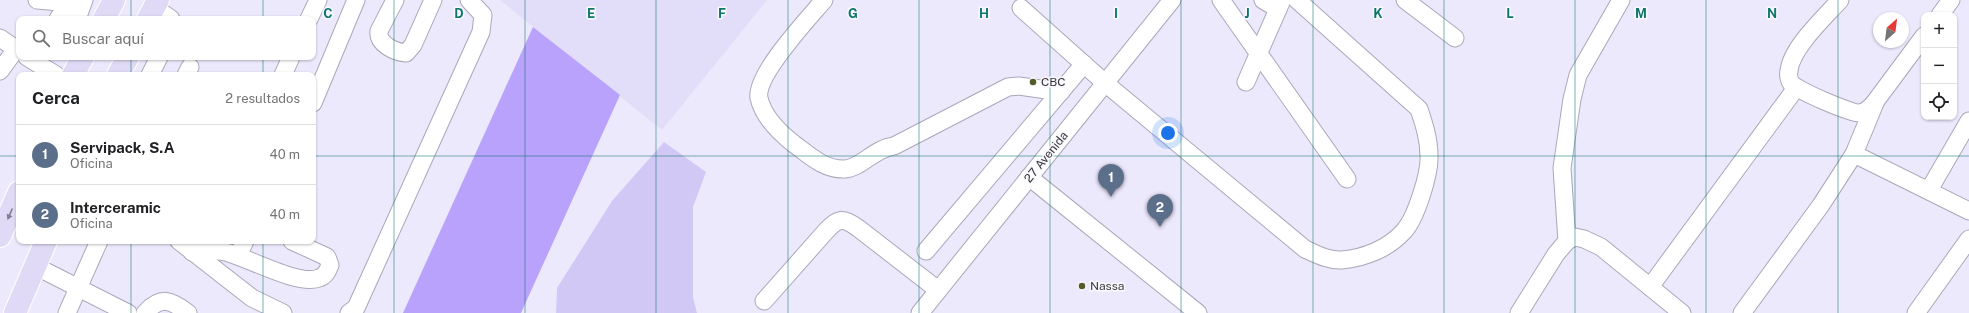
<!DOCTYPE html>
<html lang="es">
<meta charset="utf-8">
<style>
:root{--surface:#fff;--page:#f6f6f6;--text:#202124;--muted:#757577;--line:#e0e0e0;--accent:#111827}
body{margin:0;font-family:"Public Sans",sans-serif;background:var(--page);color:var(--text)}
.controls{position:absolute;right:12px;top:12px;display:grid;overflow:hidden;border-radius:8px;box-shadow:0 1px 3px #0004}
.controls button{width:36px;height:36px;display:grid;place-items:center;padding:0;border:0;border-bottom:1px solid var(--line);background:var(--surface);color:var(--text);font:20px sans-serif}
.compass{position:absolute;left:1873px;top:12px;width:36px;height:36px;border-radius:50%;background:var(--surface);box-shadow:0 1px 3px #0004;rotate:28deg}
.you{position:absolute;left:1168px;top:133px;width:14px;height:14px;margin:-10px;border:3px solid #fff;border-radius:50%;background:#1a73e8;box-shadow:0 0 0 6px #1a73e833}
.badge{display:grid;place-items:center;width:26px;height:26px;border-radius:50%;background:var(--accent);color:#fff;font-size:13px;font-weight:700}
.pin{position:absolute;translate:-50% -33px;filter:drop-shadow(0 1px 2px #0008)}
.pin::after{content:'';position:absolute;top:21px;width:14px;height:12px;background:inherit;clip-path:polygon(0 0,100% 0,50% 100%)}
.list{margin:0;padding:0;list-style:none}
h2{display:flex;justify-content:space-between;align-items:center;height:52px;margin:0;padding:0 16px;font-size:17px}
h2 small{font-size:13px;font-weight:400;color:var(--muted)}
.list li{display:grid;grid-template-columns:26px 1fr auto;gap:12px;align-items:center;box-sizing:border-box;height:60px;padding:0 16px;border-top:1px solid var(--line)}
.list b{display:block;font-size:15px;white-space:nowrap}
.list p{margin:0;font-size:13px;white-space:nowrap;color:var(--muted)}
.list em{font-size:13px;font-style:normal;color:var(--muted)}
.icon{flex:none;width:22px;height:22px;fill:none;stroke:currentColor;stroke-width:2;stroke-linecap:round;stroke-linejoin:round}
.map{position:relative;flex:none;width:1969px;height:313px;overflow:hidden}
.search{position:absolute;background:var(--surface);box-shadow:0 1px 3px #0004;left:16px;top:16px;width:300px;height:44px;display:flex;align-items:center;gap:10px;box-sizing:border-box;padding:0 14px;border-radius:8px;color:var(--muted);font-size:15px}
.panel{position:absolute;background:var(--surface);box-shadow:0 1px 3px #0004;left:16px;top:72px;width:300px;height:172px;border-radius:8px}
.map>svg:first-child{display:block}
</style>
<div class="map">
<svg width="1969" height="313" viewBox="0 0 1969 313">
<rect width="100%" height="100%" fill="#ede9fd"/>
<polygon fill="#e2ddf8" points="500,0 767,0 662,130"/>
<polygon fill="#d2c8f6" points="664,142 706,172 693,207 693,297 697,313 556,313 557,288 612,201"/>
<polygon fill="#b8a2fb" points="533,27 620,95 521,313 403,313"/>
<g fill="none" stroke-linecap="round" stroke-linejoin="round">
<g stroke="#aaa7ba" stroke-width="19">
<g id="minor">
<polyline points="37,0 60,2 66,0"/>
<path d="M395 0 379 31C377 44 395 52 406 53L413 45 433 0"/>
<path d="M824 0C808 19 755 75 759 98 763 116 780 133 794 144 809 155 824 170 845 169 861 168 875 148 894 146L1008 87 1019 86 1061 92"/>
<polyline points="1221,0 1347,179"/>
<polyline points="1263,0 1278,9"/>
<polyline points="1405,0 1455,38"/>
<path d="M1840 0C1824 18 1791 48 1789 71 1788 74 1789 80 1791 83 1796 90 1852 114 1860 113 1866 112 1871 107 1875 102L1924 36"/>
<polyline points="154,7 171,19"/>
<path d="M1021 8 1105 83 1305 249C1316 254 1329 261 1342 260 1365 258 1389 248 1404 231 1416 218 1430 173 1429 156 1429 139 1424 124 1419 109L1297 0"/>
<polyline points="1940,15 1951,0"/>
<polyline points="58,19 70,0"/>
<polyline points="77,19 84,0"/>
<polyline points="309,19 318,0"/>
<polyline points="0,38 19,51"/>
<polyline points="27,57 56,75"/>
<polyline points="0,71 16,49"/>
<polyline points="150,75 159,57"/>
<polyline points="186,75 190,67"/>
<polyline points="283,75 291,57"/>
<polyline points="1246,82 1282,0"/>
<polyline points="313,103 356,0"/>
<polyline points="1854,154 1969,211"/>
<polyline points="1029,177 1198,313"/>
<polyline points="1929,190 1969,121"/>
<polyline points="179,241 252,298 283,313"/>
<polyline points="1567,241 1562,168 1572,99 1578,75 1621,0"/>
<polyline points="926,251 1084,64"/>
<path d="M192 252C205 251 217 249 229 253 250 259 299 286 319 278 326 276 328 270 330 265L327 257 292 241"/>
<polyline points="238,256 245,241"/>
<polyline points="35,266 128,313"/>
<polyline points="1650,287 1796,88"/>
<path d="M764 301 826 231C838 218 843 217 858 228L938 290"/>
<polyline points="67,313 99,241"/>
<path d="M145 313C161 295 171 300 188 313"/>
<polyline points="349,313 356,308 481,32 483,15 469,0"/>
<polyline points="920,313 1172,0"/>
<polyline points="1519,313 1556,254 1567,241 1575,237 1584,239 1601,247 1682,313"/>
<polyline points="1742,313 1821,205 1854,154 1875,103"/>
<polyline points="1916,313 1969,239"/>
</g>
</g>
<g stroke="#fff" stroke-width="24">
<g id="major">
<polyline points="104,19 114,0"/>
<polyline points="148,19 158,0"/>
<polyline points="73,75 83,57"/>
<polyline points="118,75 128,57"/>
<polyline points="0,236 19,192"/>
<polyline points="15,313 46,241"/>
</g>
</g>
<use href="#minor" stroke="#fff" stroke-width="17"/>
<use href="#major" stroke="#e0daf6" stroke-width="22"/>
</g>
<defs><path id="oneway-solid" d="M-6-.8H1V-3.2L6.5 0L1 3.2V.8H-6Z"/></defs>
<use fill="#827f90" href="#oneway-solid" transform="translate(10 214) rotate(113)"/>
<path fill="none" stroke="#0f766e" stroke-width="1" stroke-opacity="0.55" d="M131 0V19M263 0V19M394 0V313M525 0V313M656 0V313M788 0V313M919 0V313M1050 0V313M1181 0V313M1313 0V313M1444 0V313M1575 0V313M1706 0V313M1838 0V313M131 57V75M263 57V75M0 156H19M313 156H1969M131 241V313M263 241V313"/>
<g fill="#555a28" stroke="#f9f9fd" stroke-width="1.5">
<circle cx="1033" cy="82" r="4"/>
<circle cx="1082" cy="286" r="4"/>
</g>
<g text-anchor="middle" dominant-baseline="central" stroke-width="3" stroke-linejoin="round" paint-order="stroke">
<g font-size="12" fill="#35343c" stroke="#f9f9fd" text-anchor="start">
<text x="1041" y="82">CBC</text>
<text x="1090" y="286">Nassa</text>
</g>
<g font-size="12" fill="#35343c" stroke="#f9f9fd">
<text transform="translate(1046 157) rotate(-51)">27 Avenida</text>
</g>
</g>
<g font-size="13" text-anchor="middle" font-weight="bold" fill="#0f766e" stroke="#f9f9fd" stroke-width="3" stroke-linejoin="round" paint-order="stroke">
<text x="328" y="18">C</text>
<text x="459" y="18">D</text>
<text x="591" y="18">E</text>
<text x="722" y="18">F</text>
<text x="853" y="18">G</text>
<text x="984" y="18">H</text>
<text x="1116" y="18">I</text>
<text x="1247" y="18">J</text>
<text x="1378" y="18">K</text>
<text x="1510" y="18">L</text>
<text x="1641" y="18">M</text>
<text x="1772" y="18">N</text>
</g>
</svg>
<div class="controls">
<button>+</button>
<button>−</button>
<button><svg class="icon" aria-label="locate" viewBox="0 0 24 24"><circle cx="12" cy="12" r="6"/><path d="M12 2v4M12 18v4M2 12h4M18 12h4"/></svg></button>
</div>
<svg class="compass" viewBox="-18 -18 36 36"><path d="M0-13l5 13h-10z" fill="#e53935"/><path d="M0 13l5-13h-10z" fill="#757577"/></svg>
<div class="you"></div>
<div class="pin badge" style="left:1111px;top:197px;background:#5c6f8a">1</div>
<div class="pin badge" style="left:1160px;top:227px;background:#5c6f8a">2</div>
<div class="search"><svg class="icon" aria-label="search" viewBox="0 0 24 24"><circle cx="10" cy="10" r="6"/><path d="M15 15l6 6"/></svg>Buscar aquí</div>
<section class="panel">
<h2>Cerca<small>2 resultados</small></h2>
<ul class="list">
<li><span class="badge" style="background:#5c6f8a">1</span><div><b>Servipack, S.A</b><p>Oficina</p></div><em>40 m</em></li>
<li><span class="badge" style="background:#5c6f8a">2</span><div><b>Interceramic</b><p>Oficina</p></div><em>40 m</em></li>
</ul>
</section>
</div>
